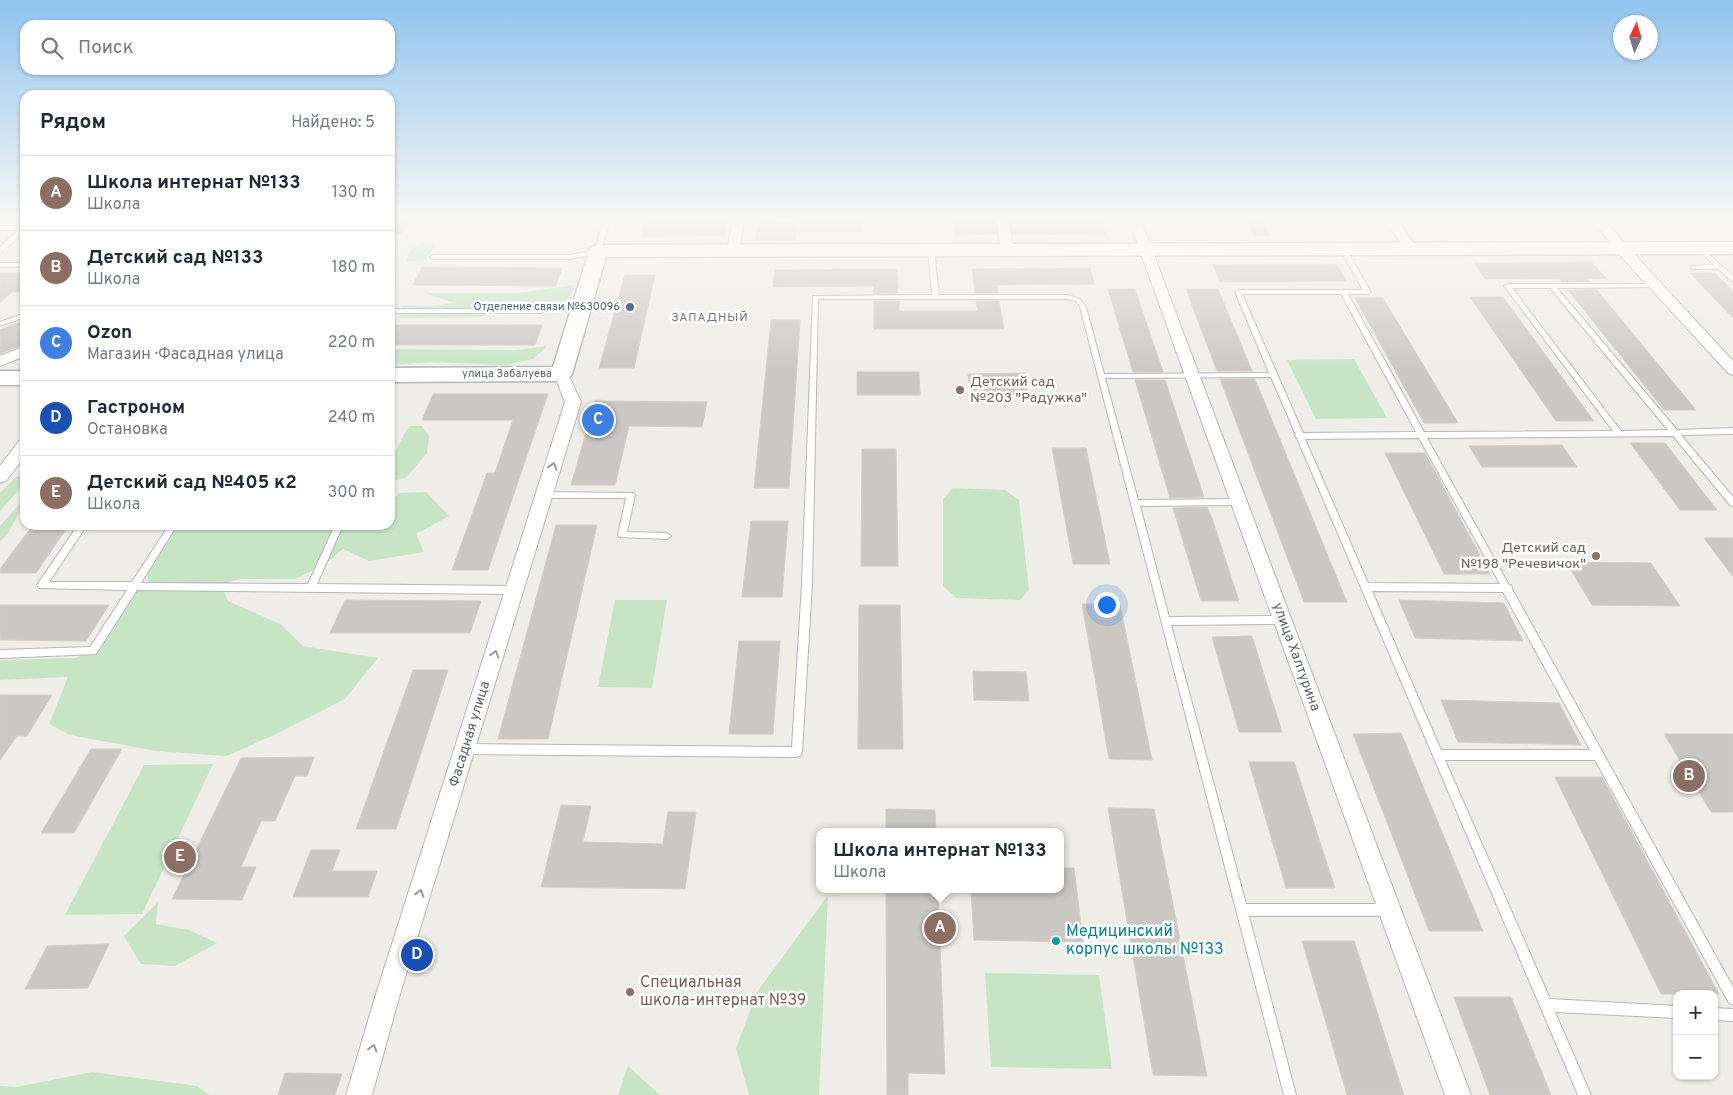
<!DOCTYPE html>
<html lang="ru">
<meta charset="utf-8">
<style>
:root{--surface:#fff;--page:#f2f2f3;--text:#1f2937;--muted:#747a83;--line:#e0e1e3;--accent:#0f766e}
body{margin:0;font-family:Overpass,sans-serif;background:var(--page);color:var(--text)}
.controls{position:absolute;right:15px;bottom:15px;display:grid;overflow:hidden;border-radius:10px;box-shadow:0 1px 4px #0004}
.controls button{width:45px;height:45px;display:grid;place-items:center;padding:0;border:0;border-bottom:1px solid var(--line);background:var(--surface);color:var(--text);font:25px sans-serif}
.compass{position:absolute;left:1613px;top:15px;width:45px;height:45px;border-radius:50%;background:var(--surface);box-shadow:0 1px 4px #0004;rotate:4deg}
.you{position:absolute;left:1106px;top:604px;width:18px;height:18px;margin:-12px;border:4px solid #fff;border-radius:50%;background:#1a73e8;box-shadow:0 0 0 8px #1a73e833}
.badge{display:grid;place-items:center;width:32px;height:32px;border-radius:50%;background:var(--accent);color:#fff;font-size:16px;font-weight:700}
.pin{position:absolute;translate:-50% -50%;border:2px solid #fff;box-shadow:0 1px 5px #0006}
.popup{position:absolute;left:816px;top:828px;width:248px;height:65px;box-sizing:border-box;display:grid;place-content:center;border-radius:10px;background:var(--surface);filter:drop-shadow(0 1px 4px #0005);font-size:16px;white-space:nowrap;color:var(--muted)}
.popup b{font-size:19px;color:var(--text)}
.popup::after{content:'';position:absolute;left:50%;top:100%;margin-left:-10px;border:10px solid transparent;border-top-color:var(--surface)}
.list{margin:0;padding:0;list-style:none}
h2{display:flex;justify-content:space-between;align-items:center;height:65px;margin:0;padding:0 20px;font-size:21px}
h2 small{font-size:16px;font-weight:400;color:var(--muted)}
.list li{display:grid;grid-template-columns:32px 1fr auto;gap:15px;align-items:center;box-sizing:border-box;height:75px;padding:0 20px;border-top:1px solid var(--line)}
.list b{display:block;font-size:19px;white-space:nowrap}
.list p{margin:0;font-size:16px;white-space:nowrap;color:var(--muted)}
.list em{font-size:16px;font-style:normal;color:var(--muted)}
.icon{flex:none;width:28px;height:28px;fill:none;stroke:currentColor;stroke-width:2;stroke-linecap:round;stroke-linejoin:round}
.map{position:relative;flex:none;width:1733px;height:1095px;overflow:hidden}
.search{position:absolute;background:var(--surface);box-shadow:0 1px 4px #0004;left:20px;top:20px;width:375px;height:55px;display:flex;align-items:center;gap:12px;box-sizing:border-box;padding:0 18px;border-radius:15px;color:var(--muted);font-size:19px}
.panel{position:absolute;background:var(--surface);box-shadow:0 1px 4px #0004;left:20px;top:90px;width:375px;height:440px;border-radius:15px}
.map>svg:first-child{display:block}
</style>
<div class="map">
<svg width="1733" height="1095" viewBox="0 0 1733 1095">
<rect width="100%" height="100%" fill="#efede7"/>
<g fill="#c7e5c5">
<polygon points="422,242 436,245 426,260 405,262 410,251"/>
<polygon points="574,285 570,300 553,308 521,304 480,317 398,318 403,305 433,306 454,303 424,293 518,293"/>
<polygon points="547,346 533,359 507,365 430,362 390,365 390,349 516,350"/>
<polygon points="1354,359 1387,418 1316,419 1287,360"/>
<path d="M409 426H422L429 436 427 453 407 477 390 482C390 460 398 444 409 426Z"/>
<polygon points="25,474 25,483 0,511 0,493 16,477"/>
<polygon points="953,488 1005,490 1019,500 1029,590 1020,600 956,598 943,586 943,499"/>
<polygon points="426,492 449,516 416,534 424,552 369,561 343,549 324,565 295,579 239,579 221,585 228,601 280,624 303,646 378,658 345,699 274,735 226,756 156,751 70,735 49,724 68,677 0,680 0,660 76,658 97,645 127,598 148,583 147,566 173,525 390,525 390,506 399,493"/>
<polygon points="25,498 25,502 8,533 0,542 0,526"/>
<polygon points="615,600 667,600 652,688 598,687"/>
<polygon points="213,764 142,914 65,915 144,765"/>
<polygon points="828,895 819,1095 749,1095 736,1048 757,992"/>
<polygon points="158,902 156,924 189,930 217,943 175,966 141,964 124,936"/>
<polygon points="985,973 1099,975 1112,1069 991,1067"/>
<polygon points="628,1066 660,1095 618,1095"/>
<polygon points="92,1072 197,1086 209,1095 0,1095 0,1086 16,1087"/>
</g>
<g fill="#cbc7c4" stroke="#d4cec5">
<polygon points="726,218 725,235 641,237 645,219"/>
<polygon points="799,218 862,218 861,232 799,231"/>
<polygon points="952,218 994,218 997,234 954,235"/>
<polygon points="1010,218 1101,218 1106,235 1012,234"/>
<polygon points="390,220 408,220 401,234 390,234"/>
<polygon points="1248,220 1263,220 1269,235 1254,235"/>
<polygon points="759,221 799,223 795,240 755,239"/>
<polygon points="1591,262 1606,278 1587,279 1590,282 1562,282 1559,279 1485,279 1475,263"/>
<polygon points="1336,264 1346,281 1220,282 1213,265"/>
<polygon points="422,267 562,268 556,286 413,285"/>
<polygon points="1090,268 1094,284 997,285 998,293 975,293 972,269"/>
<polygon points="897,269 898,293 874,294 874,286 773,287 775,270"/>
<polygon points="0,273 25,273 25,292 12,292 0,303"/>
<polygon points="1690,273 1715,273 1733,291 1733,318"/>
<polygon points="625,275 655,275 634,368 599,368"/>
<polygon points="1108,289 1135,289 1163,372 1133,372"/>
<polygon points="1186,289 1218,289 1252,371 1217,371"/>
<polygon points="1596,289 1696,410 1664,410 1568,290"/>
<polygon points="1470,297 1503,297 1594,421 1556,421"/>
<polygon points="1355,298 1383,298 1458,423 1424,423"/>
<polygon points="874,301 899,301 899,311 978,311 976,301 999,301 1004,329 874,329"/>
<polygon points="25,320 25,344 0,354 0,330"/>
<polygon points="771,320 800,320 789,488 754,488"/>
<polygon points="390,325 542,325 535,345 390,345"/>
<polygon points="857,372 919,372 920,395 857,395"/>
<polygon points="1025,373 1028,394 971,394 968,374"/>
<polygon points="1220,379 1255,379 1347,602 1304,602"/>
<polygon points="1135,380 1165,380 1204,497 1170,498"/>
<polygon points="433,394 548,394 488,570 452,570 487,473 495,473 513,420 422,420"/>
<polygon points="595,401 707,402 702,427 629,426 615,485 571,485"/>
<polygon points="1630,443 1665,443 1717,510 1680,510"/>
<polygon points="1562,445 1577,467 1482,467 1469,446"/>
<polygon points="1052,448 1086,448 1110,564 1073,564"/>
<polygon points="862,449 896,449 898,566 861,566"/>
<polygon points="1385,453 1425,453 1490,574 1444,574"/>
<polygon points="1207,507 1212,518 1239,601 1201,601 1173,508"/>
<polygon points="751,521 788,521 782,597 742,597"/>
<polygon points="33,525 69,525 36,573 0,573 0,569"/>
<polygon points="556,525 597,525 548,739 498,739"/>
<polygon points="1704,538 1733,538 1733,577"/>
<polygon points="1566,562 1651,563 1680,606 1592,605"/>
<polygon points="345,600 481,601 470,633 330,633"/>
<polygon points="1399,600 1504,603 1523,641 1415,638"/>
<polygon points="1082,604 1120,605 1152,760 1109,759"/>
<polygon points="0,605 109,605 86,641 0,640"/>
<polygon points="859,605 900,605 903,749 858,749"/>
<polygon points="1252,636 1282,732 1239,732 1212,637"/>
<polygon points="739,641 780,641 773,734 729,734"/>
<polygon points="413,670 448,670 396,829 356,829"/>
<polygon points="973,671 1026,672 1029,701 974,700"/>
<polygon points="0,695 52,695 27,736 17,736 0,760"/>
<polygon points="1441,700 1559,703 1581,745 1458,742"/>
<polygon points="1401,733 1483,931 1429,931 1353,734"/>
<polygon points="1664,734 1733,734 1733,812 1711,812"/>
<polygon points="91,749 122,749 74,833 41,833"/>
<polygon points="314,757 307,776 295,776 275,821 261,821 241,867 256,867 242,900 172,899 241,758"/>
<polygon points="1249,762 1294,762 1335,888 1286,888"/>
<polygon points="1555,777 1602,777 1719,994 1661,994"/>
<polygon points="561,805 591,806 583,842 663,844 668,812 696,812 685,889 541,887"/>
<polygon points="1108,808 1154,809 1207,1076 1153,1075"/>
<polygon points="886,809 935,810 936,832 886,832"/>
<polygon points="311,850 340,850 332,871 377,871 368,897 293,897"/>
<polygon points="1060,868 1074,868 1083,942 974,940 971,889 1060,889"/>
<polygon points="886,889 938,889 945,1074 908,1073 908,1095 887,1095"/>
<polygon points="1302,941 1354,941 1404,1095 1347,1095"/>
<polygon points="109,944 88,988 25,989 47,946"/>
<polygon points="1454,997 1511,997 1551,1095 1490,1095"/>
<polygon points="285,1073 342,1074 335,1095 278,1095"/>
</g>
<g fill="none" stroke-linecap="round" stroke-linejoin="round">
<g stroke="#b4b7ba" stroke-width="2">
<g id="lane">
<polygon points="604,218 610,218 601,251 598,253 570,259 433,259 430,257 433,255 570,255 595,250"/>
<polygon points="0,226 25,226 25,231 2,252 0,253 0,247 18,230 0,230"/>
<polygon points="1699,246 1733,276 1733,282 1718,269 1691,269 1691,267 1693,266 1714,265 1697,249 1696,248"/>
<path d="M1343 247 1346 249 1371 292 1368 294H1348L1424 432 1613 431 1505 287 1504 286 1507 284H1656V286L1654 287 1557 288 1677 430 1733 428V434L1681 435 1733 497V506L1730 505 1673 436 1427 438 1509 585H1511L1512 589 1733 987V1005L1729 1003 1595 760H1445L1550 999 1677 1006V1018L1555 1012 1591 1095H1578L1297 438 1295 436 1296 435 1271 377 1105 378 1138 500 1238 499 1242 502 1238 505 1140 506 1169 617 1282 616 1285 617 1287 620 1285 623 1282 624 1171 625 1246 904H1388L1392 906 1394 910 1392 914 1388 916H1249L1296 1095H1284L1080 307 1076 301 1067 299H818L812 584 802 752 801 755 797 757 465 754 461 752 460 749 461 746 465 744 792 747 802 584 813 296 932 295 928 250 931 248 934 250 939 295H1067L1080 299 1086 307 1104 374 1269 373 1235 292 1238 290H1363L1340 249ZM1512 288H1550L1668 430 1621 431ZM1242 294H1341L1416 432 1303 433ZM1419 438 1500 584 1368 583 1305 439ZM1372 591 1503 592 1590 750H1441Z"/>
<rect x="0" y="263" width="25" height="4"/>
<polygon points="390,309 542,309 545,311 542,313 390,313"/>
<polygon points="25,313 25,317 0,326 0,322"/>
<polygon points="544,492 634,493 635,495 627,532 667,533 671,536 667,539 619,537 618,535 626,498 544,498 540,495"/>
<polygon points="78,525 87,525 49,582 132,582 169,525 177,525 141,583 308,584 335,525 343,525 317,584 514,586 517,587 519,590 517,593 514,594 137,590 96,654 0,658 0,650 90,647 127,590 39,588 37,585 39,582"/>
<polygon points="1714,1008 1733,1009 1733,1021 1714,1020"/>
</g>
</g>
<g stroke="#b4b7ba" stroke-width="2">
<g id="street">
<polygon points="733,218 745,218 739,251 733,255 727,251"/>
<polygon points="996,218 1008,218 1013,249 1012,252 1007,253 1001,249"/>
<polygon points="1128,218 1140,218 1471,1095 1445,1095"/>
<polygon points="1384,218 1396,218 1417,248 1416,251 1406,251"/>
<polygon points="1591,218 1603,218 1626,245 1733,361 1733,375 1728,373 1616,251"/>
<polygon points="25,346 25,356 0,366 0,356"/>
<polygon points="561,369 566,371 568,374 581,402 400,994 372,1095 346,1095 376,994 565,402 554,374 556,371"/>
<polygon points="25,439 25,456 6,481 0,483 0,466 19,441"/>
</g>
</g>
<g stroke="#b3b6ba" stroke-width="3">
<g id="secondary">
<polygon points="1733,242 1733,254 606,257 572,374 568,379 561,381 390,382 390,368 553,367 589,251 591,247 598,245"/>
<rect x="0" y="371" width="25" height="14"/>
</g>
</g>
<use href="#lane" fill="#fff" fill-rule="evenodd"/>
<use href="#street" fill="#fff" fill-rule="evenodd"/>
<use href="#secondary" fill="#fff" fill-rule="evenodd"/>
</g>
<defs><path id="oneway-chevron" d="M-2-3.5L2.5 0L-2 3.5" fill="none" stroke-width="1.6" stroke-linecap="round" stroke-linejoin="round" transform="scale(1.25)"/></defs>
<g stroke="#96999c">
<use href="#oneway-chevron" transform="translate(553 466) rotate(-73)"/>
<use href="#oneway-chevron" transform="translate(495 654) rotate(-73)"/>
<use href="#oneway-chevron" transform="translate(420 893) rotate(-73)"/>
<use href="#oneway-chevron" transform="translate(373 1048) rotate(-74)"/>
</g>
<linearGradient id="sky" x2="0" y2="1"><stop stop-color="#90c4ef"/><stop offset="0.59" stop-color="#f8f7f4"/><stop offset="1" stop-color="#f8f7f4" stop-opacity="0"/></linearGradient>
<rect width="1733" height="371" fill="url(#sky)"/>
<circle fill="#5c6f8a" stroke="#fff" stroke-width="2" cx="630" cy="307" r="5"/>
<g fill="#8d6e63" stroke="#fff" stroke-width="2">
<circle cx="960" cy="390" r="5"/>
<circle cx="1596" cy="556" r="5"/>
<circle cx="630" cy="992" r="5"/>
</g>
<circle fill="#0f9aa8" stroke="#fff" stroke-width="2" cx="1056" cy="941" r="5"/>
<g text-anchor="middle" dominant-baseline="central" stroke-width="5" stroke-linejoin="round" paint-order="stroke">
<g font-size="11" fill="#4e5e75" stroke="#fff" text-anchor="end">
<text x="620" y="307">Отделение связи №630096</text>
</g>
<g font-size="11" fill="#5e6266" stroke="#fff">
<text x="507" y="374">улица Забалуева</text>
</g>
<g font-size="12" letter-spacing="1" fill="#6f7478" stroke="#fff">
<text x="710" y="318">ЗАПАДНЫЙ</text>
</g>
<g font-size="14" fill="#785e54" stroke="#fff" text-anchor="start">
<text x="970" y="382">Детский сад<tspan x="970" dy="16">№203 "Радужка"</tspan></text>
<text x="1586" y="548" text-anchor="end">Детский сад<tspan x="1586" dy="16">№198 "Речевичок"</tspan></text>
</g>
<g font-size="14" fill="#5e6266" stroke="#fff">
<text transform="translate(1296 657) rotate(70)">улица Халтурина</text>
<text transform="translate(470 734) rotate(-73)">Фасадная улица</text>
</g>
<g font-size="16" fill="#0d838f" stroke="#fff" text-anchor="start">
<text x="1066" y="932">Медицинский<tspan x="1066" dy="18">корпус школы №133</tspan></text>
</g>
<g font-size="16" fill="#785e54" stroke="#fff" text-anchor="start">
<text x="640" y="983">Специальная<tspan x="640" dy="18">школа-интернат №39</tspan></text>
</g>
</g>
</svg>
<div class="controls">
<button>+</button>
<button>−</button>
</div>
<svg class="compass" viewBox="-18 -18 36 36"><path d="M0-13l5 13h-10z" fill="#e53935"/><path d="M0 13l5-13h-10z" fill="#747a83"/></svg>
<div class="you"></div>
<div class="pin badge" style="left:940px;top:928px;background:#8d6e63">A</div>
<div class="popup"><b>Школа интернат №133</b>Школа</div>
<div class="pin badge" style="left:1689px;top:776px;background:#8d6e63">B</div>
<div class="pin badge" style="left:598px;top:420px;background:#3f7fe0">C</div>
<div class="pin badge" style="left:417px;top:955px;background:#1a4fb4">D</div>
<div class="pin badge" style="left:180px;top:857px;background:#8d6e63">E</div>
<div class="search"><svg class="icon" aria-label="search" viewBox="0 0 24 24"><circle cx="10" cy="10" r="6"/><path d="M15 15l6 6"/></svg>Поиск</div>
<section class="panel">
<h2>Рядом<small>Найдено: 5</small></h2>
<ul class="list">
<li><span class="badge" style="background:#8d6e63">A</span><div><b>Школа интернат №133</b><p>Школа</p></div><em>130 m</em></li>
<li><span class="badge" style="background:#8d6e63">B</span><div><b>Детский сад №133</b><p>Школа</p></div><em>180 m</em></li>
<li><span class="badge" style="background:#3f7fe0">C</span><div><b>Ozon</b><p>Магазин · Фасадная улица</p></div><em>220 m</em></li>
<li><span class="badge" style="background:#1a4fb4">D</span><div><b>Гастроном</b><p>Остановка</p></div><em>240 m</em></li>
<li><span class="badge" style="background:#8d6e63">E</span><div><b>Детский сад №405 к2</b><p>Школа</p></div><em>300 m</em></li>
</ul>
</section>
</div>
